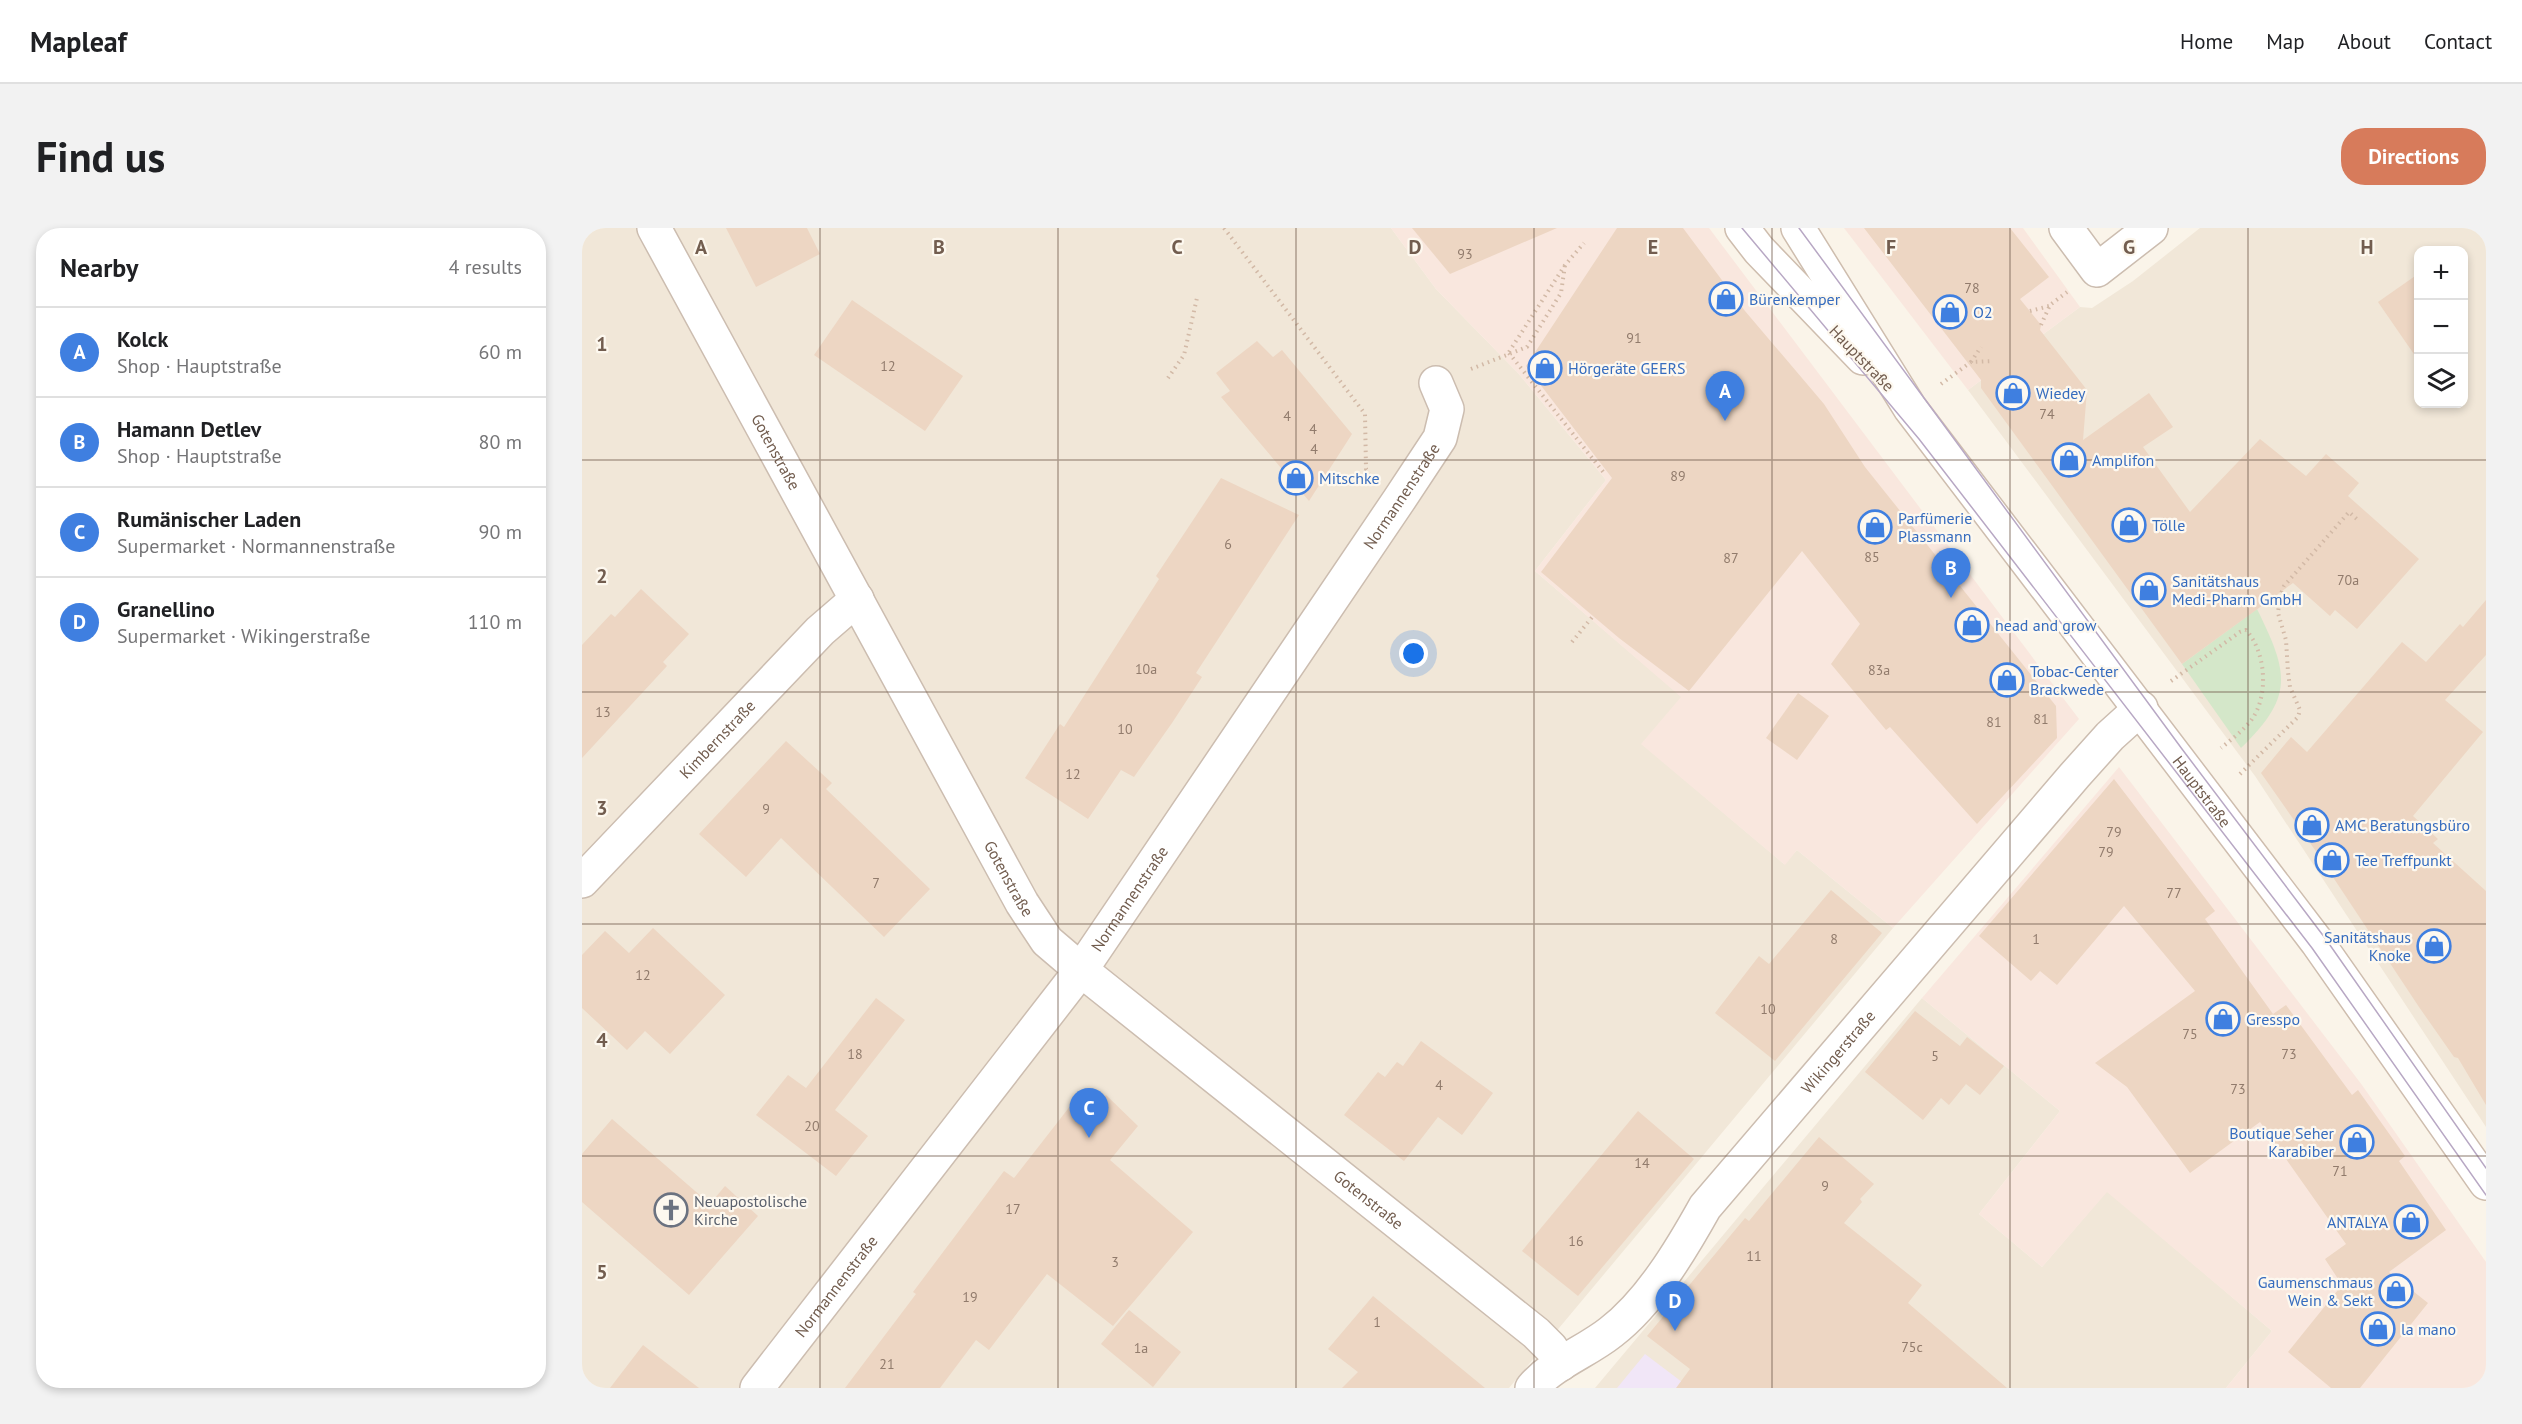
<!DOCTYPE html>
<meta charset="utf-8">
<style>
:root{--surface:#fff;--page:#f2f2f2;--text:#202124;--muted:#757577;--line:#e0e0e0;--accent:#d77b5b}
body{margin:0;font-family:"PT Sans",sans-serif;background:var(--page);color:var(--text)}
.controls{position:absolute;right:18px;top:18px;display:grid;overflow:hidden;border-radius:12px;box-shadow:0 3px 9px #0003}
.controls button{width:54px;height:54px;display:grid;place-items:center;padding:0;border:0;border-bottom:2px solid var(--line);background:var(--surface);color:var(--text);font:30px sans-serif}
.you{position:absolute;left:832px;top:426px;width:21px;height:21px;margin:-15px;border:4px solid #fff;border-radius:50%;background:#1a73e8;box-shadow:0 0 0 9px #1a73e833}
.badge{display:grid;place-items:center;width:39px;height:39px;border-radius:50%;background:var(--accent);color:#fff;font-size:20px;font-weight:700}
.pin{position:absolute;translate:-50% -50px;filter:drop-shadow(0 2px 3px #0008)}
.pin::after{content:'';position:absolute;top:32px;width:21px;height:18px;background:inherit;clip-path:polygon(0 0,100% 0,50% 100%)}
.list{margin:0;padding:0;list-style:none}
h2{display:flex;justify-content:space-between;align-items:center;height:78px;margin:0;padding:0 24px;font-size:26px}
h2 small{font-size:20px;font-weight:400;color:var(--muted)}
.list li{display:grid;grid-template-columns:39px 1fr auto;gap:18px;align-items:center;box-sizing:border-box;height:90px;padding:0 24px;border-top:2px solid var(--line)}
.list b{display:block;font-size:22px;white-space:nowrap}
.list p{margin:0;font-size:20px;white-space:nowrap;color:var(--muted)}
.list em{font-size:20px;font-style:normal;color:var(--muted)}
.icon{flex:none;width:33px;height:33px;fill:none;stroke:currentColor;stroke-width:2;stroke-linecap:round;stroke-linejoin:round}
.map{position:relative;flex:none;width:1904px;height:1160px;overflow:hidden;border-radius:24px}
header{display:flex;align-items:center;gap:36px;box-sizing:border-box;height:84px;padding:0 30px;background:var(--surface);border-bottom:2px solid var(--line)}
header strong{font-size:28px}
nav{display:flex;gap:33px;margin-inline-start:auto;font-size:21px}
.intro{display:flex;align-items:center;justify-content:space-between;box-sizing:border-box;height:144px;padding:0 36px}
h1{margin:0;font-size:42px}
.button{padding:15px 27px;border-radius:24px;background:var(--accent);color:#fff;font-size:21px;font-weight:700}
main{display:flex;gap:36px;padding:0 36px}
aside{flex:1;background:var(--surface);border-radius:24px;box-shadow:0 3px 9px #0003}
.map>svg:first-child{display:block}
</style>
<header>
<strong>Mapleaf</strong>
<nav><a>Home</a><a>Map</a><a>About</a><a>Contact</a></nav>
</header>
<div class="intro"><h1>Find us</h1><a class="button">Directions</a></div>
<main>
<aside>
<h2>Nearby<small>4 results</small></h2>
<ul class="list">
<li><span class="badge" style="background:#3f7fe0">A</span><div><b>Kolck</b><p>Shop · Hauptstraße</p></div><em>60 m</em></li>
<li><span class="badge" style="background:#3f7fe0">B</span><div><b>Hamann Detlev</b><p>Shop · Hauptstraße</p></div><em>80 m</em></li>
<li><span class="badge" style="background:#3f7fe0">C</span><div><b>Rumänischer Laden</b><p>Supermarket · Normannenstraße</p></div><em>90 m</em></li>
<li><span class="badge" style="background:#3f7fe0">D</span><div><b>Granellino</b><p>Supermarket · Wikingerstraße</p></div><em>110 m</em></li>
</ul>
</aside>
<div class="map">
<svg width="1904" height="1160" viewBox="0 0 1904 1160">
<rect width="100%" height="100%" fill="#faf4e9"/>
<g fill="#f1e7d8" fill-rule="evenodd">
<polygon points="0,0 809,0 854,61 936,145 1024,252 953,343 1100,469 1060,516 1202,636 1215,622 1311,700 927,1160 0,1160"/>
<path d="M1618 0H1904V899L1673 548 1386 162 1498 79 1510 80 1551 53ZM1836 22H1882V176H1836Z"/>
<polygon points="1340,770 1478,883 1397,986 1460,1039 1525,963 1690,1103 1644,1160 1013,1160"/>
</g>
<g fill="#f9e7de">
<polygon points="809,0 1127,0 1497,491 1311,700 1215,622 1203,637 1059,516 1099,469 953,343 1024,252 936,145 854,61"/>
<polygon points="1262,0 1441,0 1498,79 1386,162"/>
<polygon points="1537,539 1780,857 1904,1034 1904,1160 1644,1160 1690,1103 1525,964 1460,1039 1397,986 1478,883 1340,770"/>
</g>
<polygon fill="#f1e6f7" points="1063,1126 1108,1160 1035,1160"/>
<path fill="#d4e7c9" d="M1675 381C1707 446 1712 468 1659 520L1600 436Z"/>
<g fill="#edd6c3">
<polygon points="144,0 225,0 238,26 174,59"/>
<polygon points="830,0 975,0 868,46"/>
<polygon points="1035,0 1101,0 1163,83 1242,176 1283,239 1474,478 1475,510 1395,596 1308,499 1304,502 1249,436 1278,396 1220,323 1107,463 1037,410 959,344 1030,250 944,138"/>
<polygon points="1282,0 1428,0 1467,49 1438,71 1459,97 1458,102 1505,162 1501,212 1567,165 1591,199 1561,219 1608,284 1678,211 1724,248 1744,226 1777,255 1766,268 1837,331 1775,401 1753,382 1748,388 1711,355 1600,436 1399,160 1399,152"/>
<polygon points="1836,46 1836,132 1796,74"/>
<polygon points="270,72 381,148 343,203 232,127"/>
<polygon points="675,113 691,129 700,122 770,206 727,273 639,169 648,163 634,145"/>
<polygon points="639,250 717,287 614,445 620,449 590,495 552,549 539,542 506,591 443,550 478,496 482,499 577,351 574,348"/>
<polygon points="59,361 107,406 81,434 85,438 0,530 0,417 29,386 33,389"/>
<polygon points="1904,372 1904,427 1863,472 1901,504 1831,588 1856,611 1851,615 1904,663 1904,877 1876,830 1872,829 1837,779 1733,622 1679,545 1709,509 1725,524 1820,414 1844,434 1878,396 1881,399"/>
<polygon points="1216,465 1247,488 1215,532 1184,510"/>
<polygon points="204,513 250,555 244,561 348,661 302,709 199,610 164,649 117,606"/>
<polygon points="1532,551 1633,683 1623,691 1691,786 1704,777 1770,867 1776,862 1823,928 1817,933 1864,1002 1807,1044 1846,1075 1778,1160 1749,1160 1706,1124 1760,1057 1743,1031 1764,1016 1678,894 1608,945 1545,859 1513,835 1613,763 1542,678 1475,757 1458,743 1449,753 1397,708"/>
<polygon points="1249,662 1300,705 1193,833 1133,785 1177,728 1187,736"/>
<polygon points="71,700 143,767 88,826 63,803 45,822 0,780 0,727 23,703 47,725"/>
<polygon points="294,770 323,792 253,882 286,908 254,948 174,887 206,847 224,860"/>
<polygon points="1333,783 1378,818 1385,809 1422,838 1398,867 1384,856 1367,877 1359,870 1341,892 1283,844"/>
<polygon points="839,813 911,865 880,907 856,889 822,933 762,887 796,844 803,849 815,834 821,838"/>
<polygon points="524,867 556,898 528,932 611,1004 531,1098 465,1046 407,1122 394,1112 358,1160 263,1160 334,1066 331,1064 422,943 432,950 496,868 512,882"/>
<polygon points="1056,883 1112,931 996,1068 940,1023"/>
<polygon points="30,891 128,976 143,958 176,988 107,1067 0,974 0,926"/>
<polygon points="1237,909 1292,956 1278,971 1280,974 1262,995 1340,1057 1326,1075 1425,1160 1094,1160 1108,1141 1065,1108 1163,990 1167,993"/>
<polygon points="791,1068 903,1160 760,1160 776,1144 746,1121"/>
<polygon points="547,1082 599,1124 571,1159 519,1116"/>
<polygon points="61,1117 117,1160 28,1160"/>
</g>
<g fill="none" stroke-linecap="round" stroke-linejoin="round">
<g stroke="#ccbdb0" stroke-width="36">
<g id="street">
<path id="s1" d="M72 0 440 675 465 713 499 742 954 1105 969 1120 979 1136"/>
<polyline points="1484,0 1515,42 1569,0"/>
<path id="s2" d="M0 653 238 403 275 371"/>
<path id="s3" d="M175 1160 499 742 817 272 858 210 865 181 854 155"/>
<path id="s4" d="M950 1160C971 1135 1004 1124 1029 1104 1068 1074 1099 1022 1123 979L1493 547 1528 508 1559 480"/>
</g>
</g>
<g stroke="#cebdae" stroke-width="36">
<g id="secondary">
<polyline points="1160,0 1177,22 1281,130"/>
<path id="s5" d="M1216 0 1328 180 1735 714 1904 955"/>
</g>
</g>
<g stroke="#d2b9a6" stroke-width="4" stroke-dasharray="1.5 4.5" stroke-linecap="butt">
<polyline points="642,0 783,186 784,241 788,245"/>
<polyline points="1448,83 1467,78"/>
<polyline points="1459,97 1468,77 1485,64"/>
<polyline points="927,124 983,37 1002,15"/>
<polyline points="927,125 1022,245"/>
<polyline points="1389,134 1399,119"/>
<polyline points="889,141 945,119 979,65 983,37"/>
<polyline points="586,150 602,127 615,70"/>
<polyline points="1359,156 1389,134 1410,133"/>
<polyline points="990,414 1011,388"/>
<path d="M1589 453 1658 404 1664 402C1684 424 1687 467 1670 491 1662 502 1650 511 1639 520"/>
<polyline points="1658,546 1716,489 1718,482 1708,459 1706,444 1704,412 1696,385 1698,368 1702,358 1767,284 1776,292"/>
</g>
<use href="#street" stroke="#fff" stroke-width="33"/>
<use href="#secondary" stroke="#fff" stroke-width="33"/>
<g stroke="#b8a8c4" stroke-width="1.5">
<polyline points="1160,0 1337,211 1730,720 1904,967"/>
<polyline points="1217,0 1600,521 1743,710 1904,940"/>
</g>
</g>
<path fill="none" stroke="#725d4f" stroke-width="1.5" stroke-opacity="0.55" d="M238 0V1160M476 0V1160M714 0V1160M952 0V1160M1190 0V1160M1428 0V1160M1666 0V1160M0 232H1904M0 464H1904M0 696H1904M0 928H1904"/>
<defs>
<g id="shop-ring" transform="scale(1.725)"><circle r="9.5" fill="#fdf8ef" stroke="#3f7fe0" stroke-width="1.5"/><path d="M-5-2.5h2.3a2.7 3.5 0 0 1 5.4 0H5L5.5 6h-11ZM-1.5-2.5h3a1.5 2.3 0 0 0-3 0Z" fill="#3f7fe0"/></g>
<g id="church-ring" transform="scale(1.725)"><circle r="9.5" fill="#fdf8ef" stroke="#6b7280" stroke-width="1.5"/><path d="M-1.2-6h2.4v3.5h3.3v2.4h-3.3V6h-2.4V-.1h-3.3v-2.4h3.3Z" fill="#6b7280"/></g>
</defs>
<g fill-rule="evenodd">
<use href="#shop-ring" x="1144" y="71"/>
<use href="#shop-ring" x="1368" y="84"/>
<use href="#shop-ring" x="963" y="140"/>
<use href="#shop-ring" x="1431" y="165"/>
<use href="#shop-ring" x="1487" y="232"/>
<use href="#shop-ring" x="714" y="250"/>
<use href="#shop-ring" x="1547" y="297"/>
<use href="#shop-ring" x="1293" y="299"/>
<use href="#shop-ring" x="1567" y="362"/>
<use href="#shop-ring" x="1390" y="397"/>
<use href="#shop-ring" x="1425" y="452"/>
<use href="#shop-ring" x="1730" y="597"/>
<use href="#shop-ring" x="1750" y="632"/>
<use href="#shop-ring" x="1852" y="718"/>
<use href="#shop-ring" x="1641" y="791"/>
<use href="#shop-ring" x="1775" y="914"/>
<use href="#church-ring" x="89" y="982"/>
<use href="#shop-ring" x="1829" y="994"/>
<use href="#shop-ring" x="1814" y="1063"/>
<use href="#shop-ring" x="1796" y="1101"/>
</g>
<g text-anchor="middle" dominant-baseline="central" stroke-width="4.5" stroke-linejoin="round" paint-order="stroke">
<g font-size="14" fill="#917b6c">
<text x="883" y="26">93</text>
<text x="1390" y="60">78</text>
<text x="1052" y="110">91</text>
<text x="306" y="138">12</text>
<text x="1465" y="186">74</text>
<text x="705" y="188">4</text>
<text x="731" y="201">4</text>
<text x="732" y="221">4</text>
<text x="1096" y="248">89</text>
<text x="646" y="316">6</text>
<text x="1290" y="329">85</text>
<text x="1149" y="330">87</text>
<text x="1766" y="352">70a</text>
<text x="564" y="441">10a</text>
<text x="1297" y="442">83a</text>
<text x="21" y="484">13</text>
<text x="1459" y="491">81</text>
<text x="1412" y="494">81</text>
<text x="543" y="501">10</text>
<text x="491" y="546">12</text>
<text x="184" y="581">9</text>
<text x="1532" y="604">79</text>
<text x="1524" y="624">79</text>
<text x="294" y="655">7</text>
<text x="1592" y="665">77</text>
<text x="1252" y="711">8</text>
<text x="1454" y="711">1</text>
<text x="61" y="747">12</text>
<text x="1186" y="781">10</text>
<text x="1608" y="806">75</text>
<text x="273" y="826">18</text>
<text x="1707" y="826">73</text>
<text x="1353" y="828">5</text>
<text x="857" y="857">4</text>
<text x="1656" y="861">73</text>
<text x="230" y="898">20</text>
<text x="1060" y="935">14</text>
<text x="1758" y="943">71</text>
<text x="1243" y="958">9</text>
<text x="431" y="981">17</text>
<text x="994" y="1013">16</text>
<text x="1172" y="1028">11</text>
<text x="533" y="1034">3</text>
<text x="388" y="1069">19</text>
<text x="795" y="1094">1</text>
<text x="1330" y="1119">75c</text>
<text x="559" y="1120">1a</text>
<text x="305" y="1136">21</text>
</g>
<g font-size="16" fill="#366cbe" stroke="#fdf8ef" text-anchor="start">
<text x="1167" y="71">Bürenkemper</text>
<text x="1391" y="84">O2</text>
<text x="986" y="140">Hörgeräte GEERS</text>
<text x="1454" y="165">Wiedey</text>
<text x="1510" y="232">Amplifon</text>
<text x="737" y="250">Mitschke</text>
<text x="1316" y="290">Parfümerie<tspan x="1316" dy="18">Plassmann</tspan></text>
<text x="1570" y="297">Tölle</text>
<text x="1590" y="353">Sanitätshaus<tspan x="1590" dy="18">Medi-Pharm GmbH</tspan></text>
<text x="1413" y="397">head and grow</text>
<text x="1448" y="443">Tobac-Center<tspan x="1448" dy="18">Brackwede</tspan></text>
<text x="1753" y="597">AMC Beratungsbüro</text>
<text x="1773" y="632">Tee Treffpunkt</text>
<text x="1829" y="709" text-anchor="end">Sanitätshaus<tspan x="1829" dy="18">Knoke</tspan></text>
<text x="1664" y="791">Gresspo</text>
<text x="1752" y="905" text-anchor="end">Boutique Seher<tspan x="1752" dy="18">Karabiber</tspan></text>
<text x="1806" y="994" text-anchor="end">ANTALYA</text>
<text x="1791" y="1054" text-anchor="end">Gaumenschmaus<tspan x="1791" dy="18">Wein &amp; Sekt</tspan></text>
<text x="1819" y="1101">la mano</text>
</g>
<g font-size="16" fill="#725d4f" stroke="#fdf8ef">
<text transform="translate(1280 130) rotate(46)">Hauptstraße</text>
<text stroke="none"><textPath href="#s1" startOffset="255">Gotenstraße</textPath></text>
<text stroke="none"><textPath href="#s3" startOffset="1101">Normannenstraße</textPath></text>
<text stroke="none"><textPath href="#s2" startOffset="196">Kimbernstraße</textPath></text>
<text stroke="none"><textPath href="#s5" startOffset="694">Hauptstraße</textPath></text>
<text stroke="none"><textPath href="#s1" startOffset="741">Gotenstraße</textPath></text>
<text stroke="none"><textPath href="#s3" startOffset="615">Normannenstraße</textPath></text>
<text stroke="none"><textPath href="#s4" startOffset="459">Wikingerstraße</textPath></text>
<text stroke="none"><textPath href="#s1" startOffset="1227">Gotenstraße</textPath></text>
<text stroke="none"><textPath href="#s3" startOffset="129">Normannenstraße</textPath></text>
</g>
<g font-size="16" fill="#5b616d" stroke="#fdf8ef" text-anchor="start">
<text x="112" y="973">Neuapostolische<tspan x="112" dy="18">Kirche</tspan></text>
</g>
</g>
<g font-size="20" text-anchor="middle" font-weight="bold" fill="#725d4f" stroke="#fdf8ef" stroke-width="4.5" stroke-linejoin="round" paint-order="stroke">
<text x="119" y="26">A</text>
<text x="357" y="26">B</text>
<text x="595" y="26">C</text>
<text x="833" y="26">D</text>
<text x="1071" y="26">E</text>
<text x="1309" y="26">F</text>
<text x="1547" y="26">G</text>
<text x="1785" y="26">H</text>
<text x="20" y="123">1</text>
<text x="20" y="355">2</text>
<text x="20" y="587">3</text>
<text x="20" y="819">4</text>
<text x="20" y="1051">5</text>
</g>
</svg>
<div class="controls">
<button>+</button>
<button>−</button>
<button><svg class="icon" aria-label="layers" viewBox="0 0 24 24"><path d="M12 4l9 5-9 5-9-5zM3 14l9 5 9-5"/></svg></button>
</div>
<div class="you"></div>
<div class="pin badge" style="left:1143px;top:193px;background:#3f7fe0">A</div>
<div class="pin badge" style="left:1369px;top:370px;background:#3f7fe0">B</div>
<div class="pin badge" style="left:507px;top:910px;background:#3f7fe0">C</div>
<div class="pin badge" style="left:1093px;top:1103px;background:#3f7fe0">D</div>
</div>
</main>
